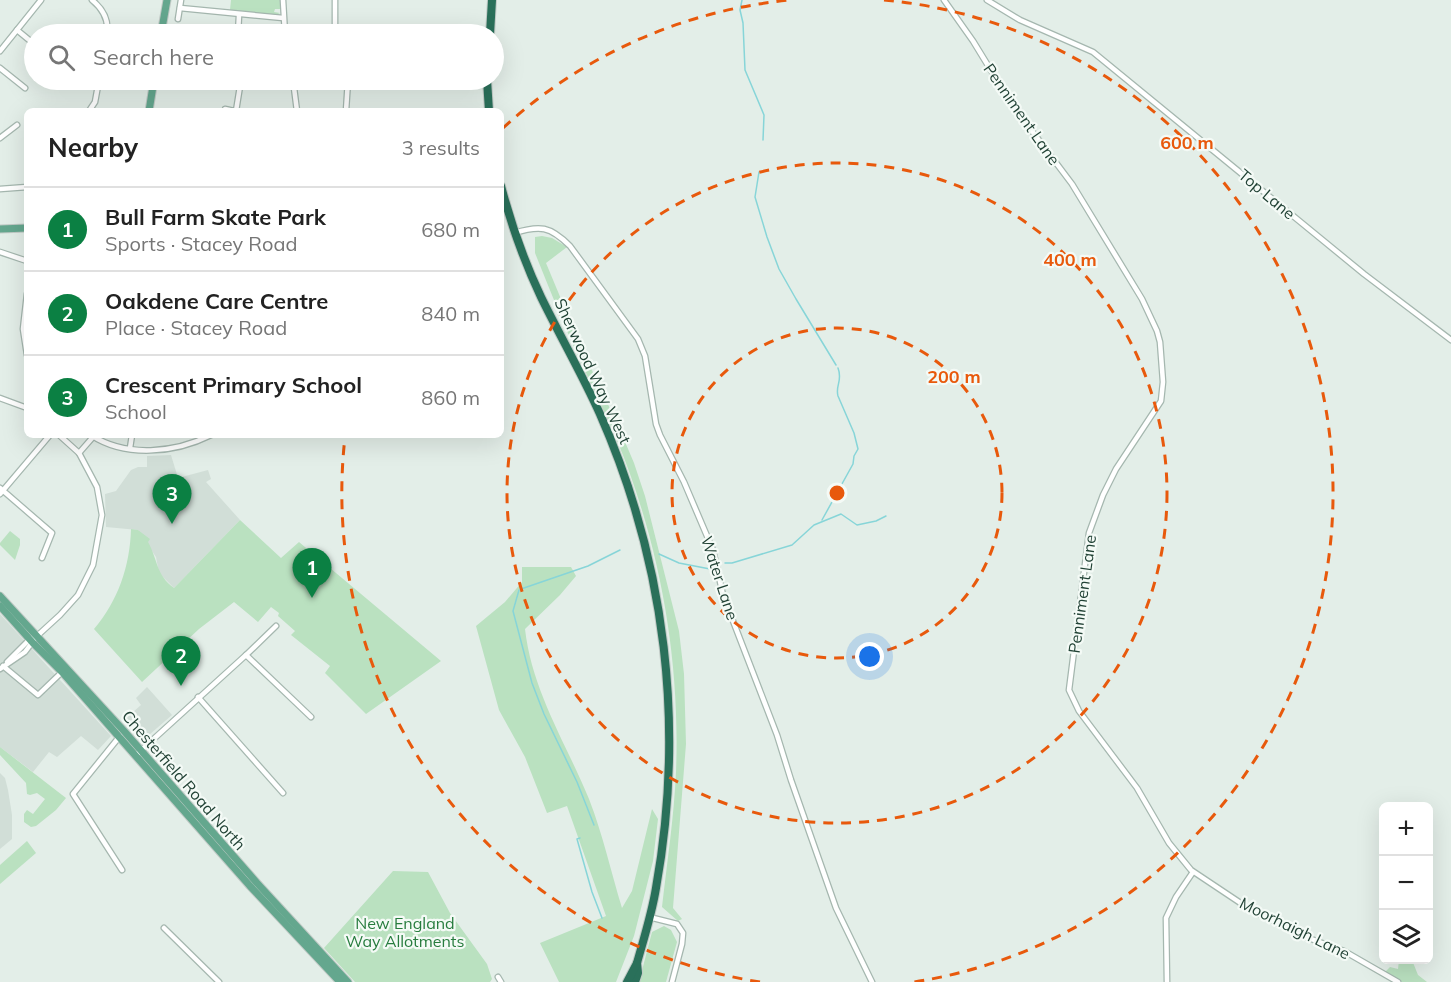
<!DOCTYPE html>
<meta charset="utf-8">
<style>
:root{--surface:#fff;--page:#f6f6f6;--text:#222;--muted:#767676;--line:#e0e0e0;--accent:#0b8043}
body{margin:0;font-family:Mulish,sans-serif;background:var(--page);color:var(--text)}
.controls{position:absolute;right:18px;bottom:18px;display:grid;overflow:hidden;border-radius:9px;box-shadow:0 6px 24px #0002}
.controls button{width:54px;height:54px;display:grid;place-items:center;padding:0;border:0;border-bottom:2px solid var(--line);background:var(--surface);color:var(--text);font:30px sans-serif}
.you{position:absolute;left:870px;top:657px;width:21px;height:21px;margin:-15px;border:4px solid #fff;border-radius:50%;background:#1a73e8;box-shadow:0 0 0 9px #1a73e833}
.badge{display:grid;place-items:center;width:39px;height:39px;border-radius:50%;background:var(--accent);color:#fff;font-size:20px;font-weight:700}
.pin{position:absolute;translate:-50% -50px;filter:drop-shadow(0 2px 3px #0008)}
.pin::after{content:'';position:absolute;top:32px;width:21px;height:18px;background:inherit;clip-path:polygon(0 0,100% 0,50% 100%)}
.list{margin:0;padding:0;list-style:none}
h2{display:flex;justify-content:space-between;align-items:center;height:78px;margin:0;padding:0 24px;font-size:26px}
h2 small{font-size:20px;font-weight:400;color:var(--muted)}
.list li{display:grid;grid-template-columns:39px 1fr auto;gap:18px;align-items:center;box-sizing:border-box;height:84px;padding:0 24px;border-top:2px solid var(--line)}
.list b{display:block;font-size:22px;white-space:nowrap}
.list p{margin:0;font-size:20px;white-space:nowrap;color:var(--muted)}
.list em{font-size:20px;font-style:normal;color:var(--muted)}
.icon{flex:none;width:33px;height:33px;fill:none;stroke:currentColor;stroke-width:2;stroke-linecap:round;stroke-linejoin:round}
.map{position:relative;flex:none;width:1451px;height:982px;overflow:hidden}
.search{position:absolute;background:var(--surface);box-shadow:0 6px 24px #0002;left:24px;top:24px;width:480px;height:66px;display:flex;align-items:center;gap:15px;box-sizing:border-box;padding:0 21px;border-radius:33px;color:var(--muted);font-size:22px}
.panel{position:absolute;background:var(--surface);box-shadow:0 6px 24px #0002;left:24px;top:108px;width:480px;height:330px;border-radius:9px}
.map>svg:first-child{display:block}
</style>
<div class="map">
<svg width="1451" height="982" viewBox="0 0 1451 982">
<rect width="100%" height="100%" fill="#e3eee8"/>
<g fill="#d1ded7">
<polygon points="171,455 178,478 208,470 211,479 206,482 240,520 174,588 159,573 156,557 138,530 106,527 105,494 116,491 131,470 138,467 147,467 147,456"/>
<polygon points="0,614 111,736 98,750 81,736 57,757 49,752 33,772 0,747"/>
<polygon points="147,687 172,715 142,741 123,721 141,705 136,698"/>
<polygon points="0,773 5,778 8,790 12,815 12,839 0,849"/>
</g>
<g fill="#bae1c0">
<polygon points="231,0 280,0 280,9 275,9 274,12 280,13 276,15 230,10"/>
<path d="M542 236 552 238 567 247 546 263 581 347 620 430 634 463 645 496 679 631 684 674 686 744 673 908 682 919 678 921 662 907C667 863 674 817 676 772 680 671 664 569 630 474 615 431 594 391 575 349 561 318 548 285 535 253V237Z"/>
<path d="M240 520 281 558 299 542 441 661 366 714 325 673 330 666 291 635 295 631 278 616 279 613 271 607 258 622 234 602 199 629 142 682 94 629C118 601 130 566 131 529L138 530 150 539 148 542C158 560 156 575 174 588Z"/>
<polygon points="10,531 20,539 20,545 15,560 0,545 0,543"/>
<path d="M522 567H571L576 576 560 595 525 629C532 691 566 743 589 799 603 835 611 872 622 908L632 891 652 809 658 819 653 861 634 936 616 982H559L540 943 606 916 567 806 547 813 525 757 499 710 476 626 505 602 522 582Z"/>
<polygon points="0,747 66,798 56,810 36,826 31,827 24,822 24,814 27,810 33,814 45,799 37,793 30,795 27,794 26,783 0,755"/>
<polygon points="27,841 36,853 0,884 0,865"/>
<polygon points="393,871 428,872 450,913 487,964 492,979 490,982 355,982 324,948"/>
<polygon points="664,926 671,930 677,942 666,982 639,982 652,932"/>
<polygon points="1399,960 1412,960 1418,975 1427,982 1402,982 1385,972 1390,967 1398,969"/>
</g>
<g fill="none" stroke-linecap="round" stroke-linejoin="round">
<g stroke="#87d5d8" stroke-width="1.5">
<polyline points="742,0 740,10 743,23 745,70 764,115 763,140"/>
<polyline points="759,172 755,197 767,237 779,269 796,299 836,365"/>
<path d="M822 520 853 464 854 456 858 449 854 433 838 396C835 385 843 381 838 368"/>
<polyline points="659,554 679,563 710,569"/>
<polyline points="725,563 732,563 792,545 814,525 841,514 857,525 876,521 886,516"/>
<polyline points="521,589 588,566 620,550"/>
<polyline points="519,590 513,611 532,683 544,714 577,782 594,825"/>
<polyline points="580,838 577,839 592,892 602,918"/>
</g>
<g stroke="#a5b7af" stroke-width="7">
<g id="street">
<path d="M92 0C103 9 109 20 107 34"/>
<polyline points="283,0 285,34"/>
<polyline points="944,0 973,41 1011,103 1072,184 1142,299 1157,331 1160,342 1163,382 1161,401 1116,469 1103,495 1089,533 1069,690 1079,711 1137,788 1169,843 1191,870 1251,910 1303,936 1344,951 1398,982"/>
<polyline points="987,0 1020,20 1093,52 1364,274 1451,340"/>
<polyline points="180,8 283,18"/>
<polyline points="178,19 181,0"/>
<polyline points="17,30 34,44"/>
<polyline points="238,34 239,15"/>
<polyline points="335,34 335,0"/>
<polyline points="0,51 41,0"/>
<polyline points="0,68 25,88"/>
<polyline points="293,80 297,111"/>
<polyline points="225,109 234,111"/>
<polyline points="89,111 95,102 99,80"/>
<polyline points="236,111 241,80"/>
<polyline points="346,111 348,80"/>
<polyline points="0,138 17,125"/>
<polyline points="0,189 27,187"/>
<path d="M514 233C540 225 550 226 570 246L638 339 645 356 656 424 660 435 684 482 713 550 723 595 777 735 791 780 836 908 872 982"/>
<polyline points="0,252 27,261"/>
<polyline points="27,294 23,329 27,355"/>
<polyline points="0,398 27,408"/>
<path d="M91 435C126 458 175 453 211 435"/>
<polyline points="130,448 132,435"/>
<polyline points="79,453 93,437"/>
<polyline points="0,488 52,533 42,558"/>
<polyline points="0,494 50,435"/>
<polyline points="246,655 311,717"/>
<polyline points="7,662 31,638"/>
<polyline points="3,666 38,695 62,672"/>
<polyline points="0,669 25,652 37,636 60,615 78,595 93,565 102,515 97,487 79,453 59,435"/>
<polyline points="198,697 283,793"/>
<polyline points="120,736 73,794 122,870"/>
<polyline points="136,755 246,655 276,626"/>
<polyline points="649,917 677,924 683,933 682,944 672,982"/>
<polyline points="164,928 219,982"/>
<polyline points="498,977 501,982"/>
<polyline points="1167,982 1166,918 1176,897 1193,872"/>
</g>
</g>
<g stroke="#c1cac6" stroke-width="9">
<g id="primary">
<polyline points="161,34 167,0"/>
<polyline points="149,111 154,80"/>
<polyline points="0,229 27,228"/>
<polyline points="0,596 124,731 257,883 348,982"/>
<polyline points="0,606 33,643 62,672 250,886 340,982"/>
</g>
</g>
<g stroke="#c1cac6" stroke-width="10">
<g id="highway">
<polyline points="490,34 492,0"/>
<polyline points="487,80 489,111"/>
<path d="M501 186C511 224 524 261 541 297 560 336 582 374 600 414 666 564 685 727 656 888 652 913 644 938 637 963L638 973 635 982"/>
<polyline points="627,982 637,963"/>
</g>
</g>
<use href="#street" stroke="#fff" stroke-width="4.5"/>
<use href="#primary" stroke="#64a78e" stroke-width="7"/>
<use href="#highway" stroke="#2a705a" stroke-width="8"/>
</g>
<g fill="none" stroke="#e8590c" stroke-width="3" stroke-dasharray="10 8">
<circle cx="837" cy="493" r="165"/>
<circle cx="837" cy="493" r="330"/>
<path d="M760 982A495 495 0 0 1 345 437M503 128A495 495 0 0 1 790 0M884 0A495 495 0 0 1 914 982"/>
</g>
<g text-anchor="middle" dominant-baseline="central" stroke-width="4.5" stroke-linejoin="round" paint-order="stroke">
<g font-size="16" fill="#214235" stroke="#f4faf6">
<text transform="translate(1022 114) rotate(55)">Penniment Lane</text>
<text transform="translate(1267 194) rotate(40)">Top Lane</text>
<text transform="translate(593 371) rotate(65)">Sherwood Way West</text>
<text transform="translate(720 578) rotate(72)">Water Lane</text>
<text transform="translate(1082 594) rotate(-82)">Penniment Lane</text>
<text transform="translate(184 780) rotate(49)">Chesterfield Road North</text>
<text transform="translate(1295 928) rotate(26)">Moorhaigh Lane</text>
</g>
<g font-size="16" fill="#277c3e" stroke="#f4faf6">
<text x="405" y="923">New England<tspan x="405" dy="18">Way Allotments</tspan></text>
</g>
</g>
<circle cx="837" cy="493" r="9" fill="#e8590c" stroke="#f4faf6" stroke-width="3"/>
<g font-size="18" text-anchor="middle" font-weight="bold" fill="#e8590c" stroke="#f4faf6" stroke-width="4.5" stroke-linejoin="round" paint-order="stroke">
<text x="1187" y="149">600 m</text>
<text x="1070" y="266">400 m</text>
<text x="954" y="383">200 m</text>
</g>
</svg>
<div class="controls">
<button>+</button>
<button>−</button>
<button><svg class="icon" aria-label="layers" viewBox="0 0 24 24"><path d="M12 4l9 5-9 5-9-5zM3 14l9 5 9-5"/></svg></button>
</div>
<div class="you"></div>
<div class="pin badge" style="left:312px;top:598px">1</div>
<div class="pin badge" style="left:181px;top:686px">2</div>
<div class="pin badge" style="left:172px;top:524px">3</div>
<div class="search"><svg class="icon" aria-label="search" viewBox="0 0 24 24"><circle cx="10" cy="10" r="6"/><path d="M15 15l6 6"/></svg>Search here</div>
<section class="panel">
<h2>Nearby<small>3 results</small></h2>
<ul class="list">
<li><span class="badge">1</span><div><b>Bull Farm Skate Park</b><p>Sports · Stacey Road</p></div><em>680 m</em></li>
<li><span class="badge">2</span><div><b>Oakdene Care Centre</b><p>Place · Stacey Road</p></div><em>840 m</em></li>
<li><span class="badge">3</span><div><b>Crescent Primary School</b><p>School</p></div><em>860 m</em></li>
</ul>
</section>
</div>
